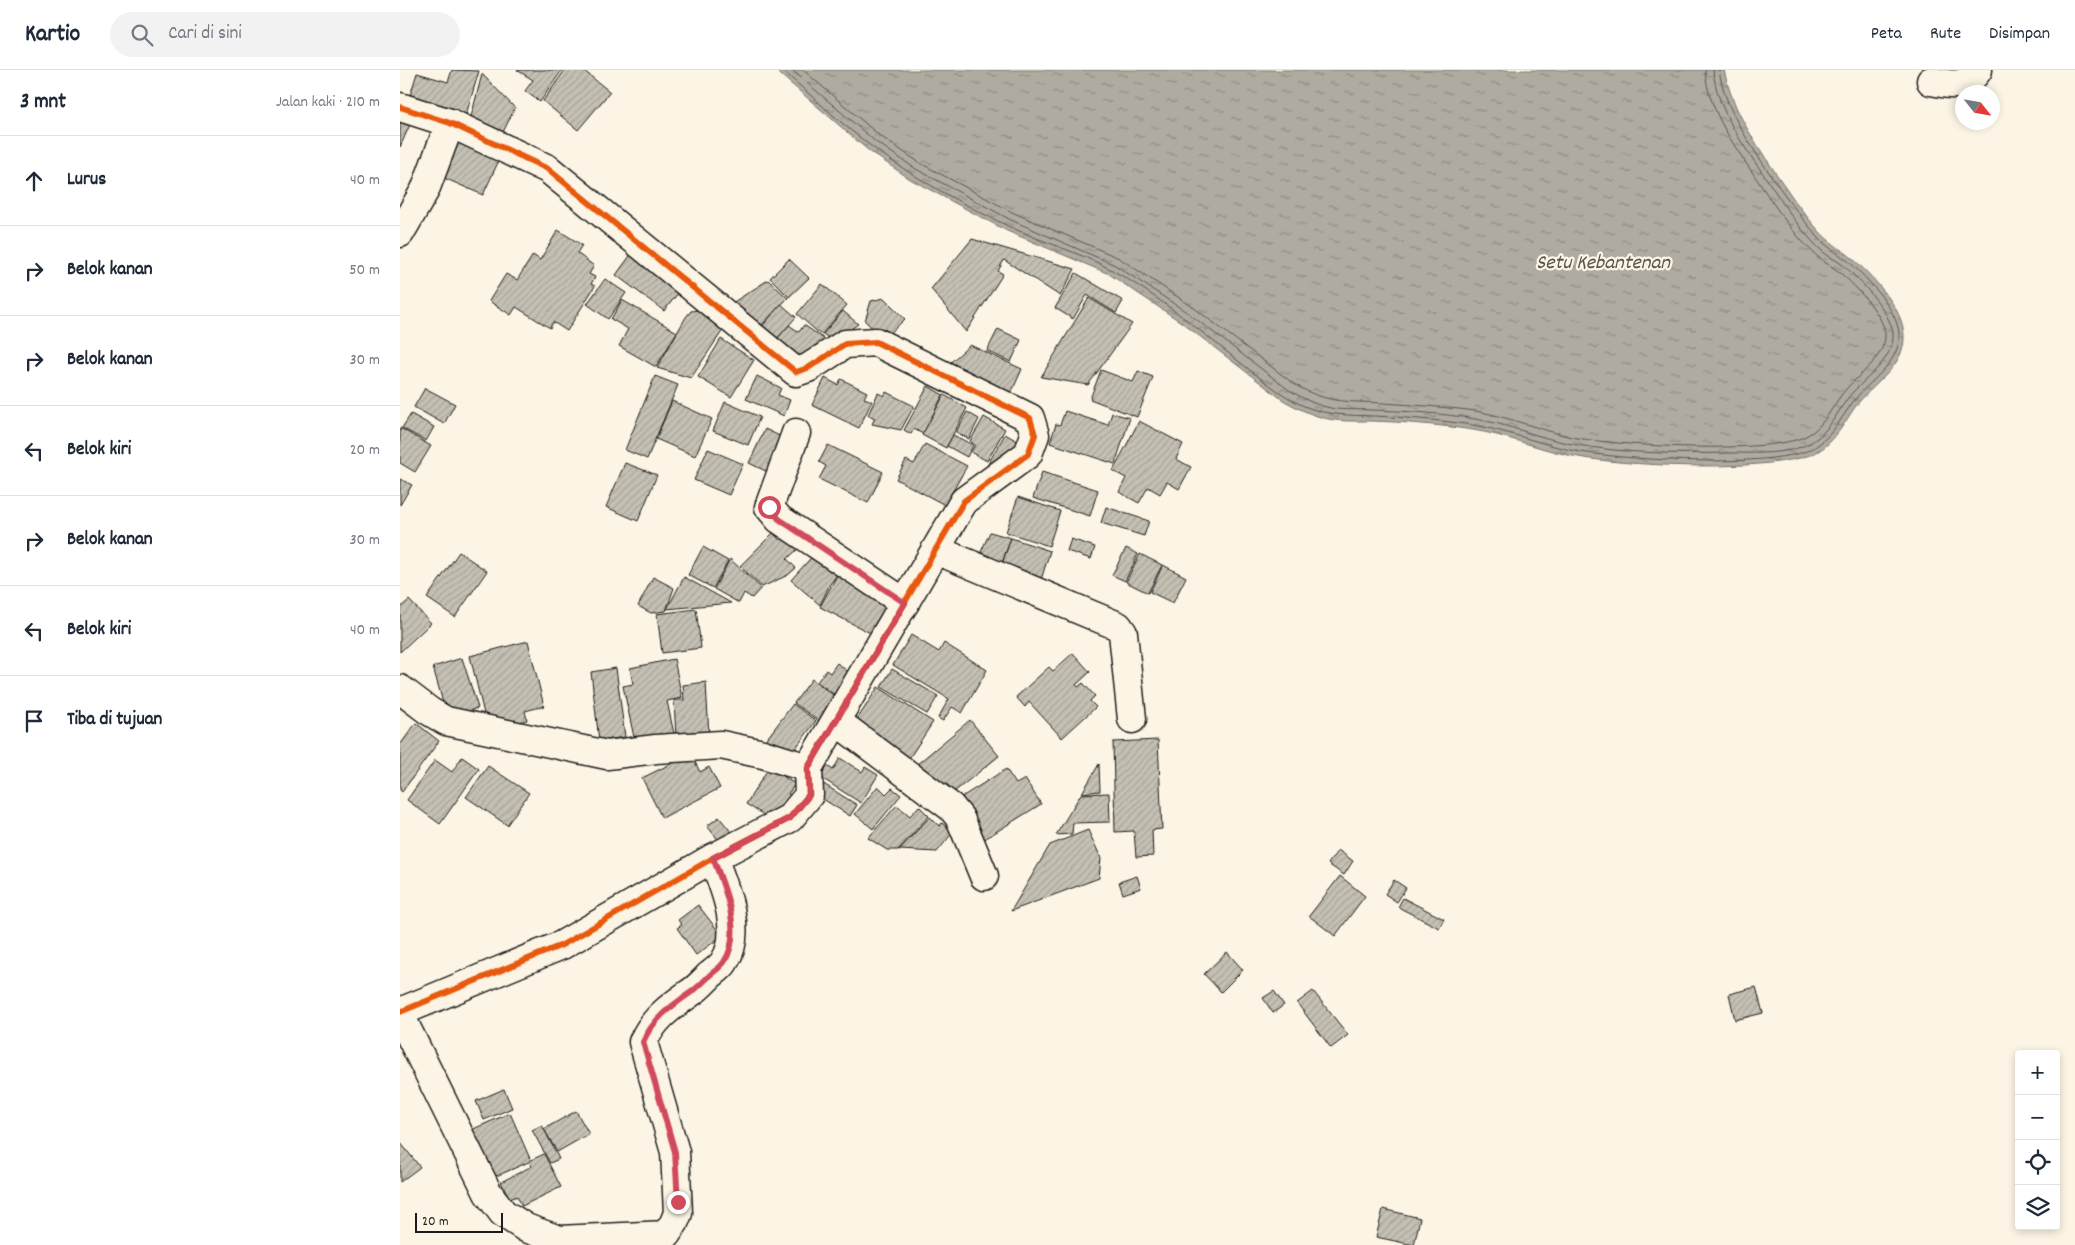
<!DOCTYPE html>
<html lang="id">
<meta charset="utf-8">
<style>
:root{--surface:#fff;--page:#f2f2f3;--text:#1f2937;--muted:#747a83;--line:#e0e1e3}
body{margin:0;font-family:Dekko,sans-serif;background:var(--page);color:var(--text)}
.controls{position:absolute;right:15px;bottom:15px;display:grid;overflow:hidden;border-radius:5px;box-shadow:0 2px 8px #0003}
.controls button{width:45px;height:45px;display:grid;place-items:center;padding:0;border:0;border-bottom:1px solid var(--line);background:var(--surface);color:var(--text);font:25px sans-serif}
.compass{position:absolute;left:1555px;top:15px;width:45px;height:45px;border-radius:50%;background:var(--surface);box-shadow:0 2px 8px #0003;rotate:121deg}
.scale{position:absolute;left:15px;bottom:12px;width:88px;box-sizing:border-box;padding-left:5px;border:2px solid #1c1c1c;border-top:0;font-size:14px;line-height:18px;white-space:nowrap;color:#1c1c1c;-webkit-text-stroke:4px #fcf5e5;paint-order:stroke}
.stop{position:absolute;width:15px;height:15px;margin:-11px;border:4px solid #d1495b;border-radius:50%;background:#fff}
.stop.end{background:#d1495b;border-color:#fff;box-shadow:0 1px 5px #0008}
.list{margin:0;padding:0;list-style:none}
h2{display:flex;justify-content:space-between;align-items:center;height:65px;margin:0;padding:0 20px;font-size:21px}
h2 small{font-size:16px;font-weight:400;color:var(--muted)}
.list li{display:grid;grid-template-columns:32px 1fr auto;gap:15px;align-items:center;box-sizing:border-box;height:90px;padding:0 20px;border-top:1px solid var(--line)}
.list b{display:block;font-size:19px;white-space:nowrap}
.list em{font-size:16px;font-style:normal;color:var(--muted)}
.icon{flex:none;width:28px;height:28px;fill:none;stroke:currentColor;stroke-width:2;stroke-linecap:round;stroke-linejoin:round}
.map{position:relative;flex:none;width:1675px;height:1175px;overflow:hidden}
header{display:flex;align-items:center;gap:30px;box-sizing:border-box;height:70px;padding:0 25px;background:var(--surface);border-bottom:1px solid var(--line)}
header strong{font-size:24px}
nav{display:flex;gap:28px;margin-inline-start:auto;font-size:18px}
.search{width:350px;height:45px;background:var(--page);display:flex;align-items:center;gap:12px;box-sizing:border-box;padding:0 18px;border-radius:28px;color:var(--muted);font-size:19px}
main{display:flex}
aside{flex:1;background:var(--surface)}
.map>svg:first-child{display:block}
</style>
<header>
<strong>Kartio</strong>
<div class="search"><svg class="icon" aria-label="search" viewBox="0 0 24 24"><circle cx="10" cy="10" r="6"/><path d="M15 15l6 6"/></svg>Cari di sini</div>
<nav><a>Peta</a><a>Rute</a><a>Disimpan</a></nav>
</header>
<main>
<aside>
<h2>3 mnt<small>Jalan kaki · 210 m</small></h2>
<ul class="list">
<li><svg class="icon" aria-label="ahead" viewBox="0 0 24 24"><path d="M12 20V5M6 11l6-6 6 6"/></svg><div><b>Lurus</b></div><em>40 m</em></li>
<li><svg class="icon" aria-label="right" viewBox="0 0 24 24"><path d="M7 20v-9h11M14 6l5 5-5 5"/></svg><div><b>Belok kanan</b></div><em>50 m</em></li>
<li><svg class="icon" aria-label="right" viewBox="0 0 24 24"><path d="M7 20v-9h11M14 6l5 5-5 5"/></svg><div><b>Belok kanan</b></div><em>30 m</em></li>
<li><svg class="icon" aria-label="left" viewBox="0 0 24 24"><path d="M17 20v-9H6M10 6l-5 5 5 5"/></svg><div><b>Belok kiri</b></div><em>20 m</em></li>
<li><svg class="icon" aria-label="right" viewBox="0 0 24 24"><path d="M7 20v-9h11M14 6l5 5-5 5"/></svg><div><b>Belok kanan</b></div><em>30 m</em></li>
<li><svg class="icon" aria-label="left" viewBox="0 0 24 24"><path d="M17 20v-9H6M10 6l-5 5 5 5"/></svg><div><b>Belok kiri</b></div><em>40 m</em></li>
<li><svg class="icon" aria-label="arrive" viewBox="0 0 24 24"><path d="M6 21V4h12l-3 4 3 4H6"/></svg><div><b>Tiba di tujuan</b></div></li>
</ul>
</aside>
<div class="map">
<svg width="1675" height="1175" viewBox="0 0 1675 1175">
<defs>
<pattern id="water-ripples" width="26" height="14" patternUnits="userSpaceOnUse" patternTransform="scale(1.25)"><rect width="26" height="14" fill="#b0aba1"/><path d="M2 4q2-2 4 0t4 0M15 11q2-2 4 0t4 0" fill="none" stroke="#8e8a82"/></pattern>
<pattern id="building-hatch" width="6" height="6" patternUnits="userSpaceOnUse" patternTransform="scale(1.25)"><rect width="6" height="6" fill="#c4c0b3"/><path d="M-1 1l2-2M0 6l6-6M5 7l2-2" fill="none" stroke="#a8a499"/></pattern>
</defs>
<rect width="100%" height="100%" fill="#fcf5e5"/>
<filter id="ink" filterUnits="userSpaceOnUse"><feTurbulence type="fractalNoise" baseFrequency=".02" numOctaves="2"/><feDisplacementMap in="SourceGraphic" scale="10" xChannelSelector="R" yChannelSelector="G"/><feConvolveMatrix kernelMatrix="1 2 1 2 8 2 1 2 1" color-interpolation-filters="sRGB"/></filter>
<g filter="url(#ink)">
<path fill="url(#water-ripples)" stroke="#75726c" d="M375 0H1324C1332 38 1350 64 1371 96 1386 118 1401 141 1420 162 1429 172 1440 178 1451 187 1471 205 1504 238 1504 266 1505 295 1476 312 1459 332 1446 348 1437 371 1417 382 1375 404 1216 396 1168 385 1136 378 1105 365 1073 360 1040 355 1005 352 971 351 954 351 937 352 920 347 907 343 895 337 883 330L781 252 709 204 607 161 510 109 469 81Z"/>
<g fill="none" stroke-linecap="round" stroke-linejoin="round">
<g stroke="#575551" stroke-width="1">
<path d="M382 0C412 26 442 55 475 79 516 109 562 134 608 156 642 172 679 182 712 200 757 225 797 258 837 290 858 306 880 325 904 336 928 346 950 345 975 346 1008 348 1040 350 1072 355 1104 360 1135 372 1166 379 1210 390 1379 400 1415 377 1434 365 1443 344 1456 328 1471 310 1496 295 1499 270 1502 243 1467 208 1448 191 1437 182 1426 177 1417 166 1399 145 1383 123 1368 101 1347 69 1325 39 1319 0"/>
<path d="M392 0 476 72 516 99 611 150 715 195 788 243 889 320C901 327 913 334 926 337 940 341 955 339 970 340 1005 341 1041 343 1075 349 1108 354 1139 368 1172 374 1224 384 1279 384 1332 383 1357 383 1387 385 1410 373 1430 362 1438 339 1452 323 1467 307 1495 288 1493 263 1490 241 1460 210 1444 196 1437 190 1429 187 1423 182 1401 162 1384 135 1368 111 1345 77 1317 42 1313 0"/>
<path d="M403 0 480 66 520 93 614 143 719 188 793 237 894 314C927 334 946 331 983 333 1014 335 1046 337 1076 341 1109 347 1140 360 1172 367 1215 376 1370 385 1406 366 1426 356 1433 333 1447 318 1461 303 1487 285 1485 263 1483 244 1453 213 1438 201 1432 196 1424 193 1418 187 1395 167 1377 139 1360 114 1338 80 1308 43 1305 0"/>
</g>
</g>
<g fill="url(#building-hatch)" stroke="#1c1c1c">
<polygon points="52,0 79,1 65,48 8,32 17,3 48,12"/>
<polygon points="117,0 162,0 140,32 125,21 133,10"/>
<polygon points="165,0 183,0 210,22 178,60 143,31"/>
<polygon points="82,4 115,38 103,62 71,47"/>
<polygon points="0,45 12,50 0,77"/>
<polygon points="52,66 100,88 83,125 35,104"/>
<polygon points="158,160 182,175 177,183 194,196 189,204 195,207 191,214 195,216 167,261 153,252 150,258 116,237 111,245 89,231 106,204 117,210 133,185 140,190"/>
<polygon points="572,169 675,199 660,226 604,190 598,201 603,204 566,262 531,219"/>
<polygon points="232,183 279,222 264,241 216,205"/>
<polygon points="389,189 409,208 389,227 370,208"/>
<polygon points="676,203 723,231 716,243 687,225 673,249 655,238"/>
<polygon points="205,209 226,223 208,249 187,234"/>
<polygon points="368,210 388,228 359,258 326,237"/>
<polygon points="422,214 447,235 421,265 397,244"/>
<polygon points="484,228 505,249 484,269 465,251 471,231"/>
<polygon points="689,228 732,254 688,315 641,307"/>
<polygon points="222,230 277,262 256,297 219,276 228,259 211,249"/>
<polygon points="381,234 396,247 371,276 356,264"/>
<polygon points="299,240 323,260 291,308 257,298 286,247 291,241"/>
<polygon points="443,241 458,254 433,271 423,264"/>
<polygon points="389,255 399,262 404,255 427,271 421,279 416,275 402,296 372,275"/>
<polygon points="598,259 621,270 611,292 587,281"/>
<polygon points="321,269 354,290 331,327 298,307"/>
<polygon points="570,275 622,299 609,328 544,298"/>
<polygon points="701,300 733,312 738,301 753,307 737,347 690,329"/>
<polygon points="255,306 278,315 247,389 225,380"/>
<polygon points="357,306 381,318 378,325 390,330 384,346 346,329"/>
<polygon points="425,308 438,315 441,309 467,322 464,328 472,331 459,358 412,335"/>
<polygon points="528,316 543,325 523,364 514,359 511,364 504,360"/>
<polygon points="25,318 55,334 44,354 14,337"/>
<polygon points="486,322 514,336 501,360 472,354 475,348 468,345 478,323 484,326"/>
<polygon points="544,325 567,338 546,378 522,365"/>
<polygon points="272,331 312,349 295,386 256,369"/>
<polygon points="325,332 360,347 348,375 313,361"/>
<polygon points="665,341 708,355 712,343 730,348 715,394 650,373 656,354 660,355"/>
<polygon points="567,342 579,349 569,369 556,362"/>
<polygon points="11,344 34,357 26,371 2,358"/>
<polygon points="584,347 605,359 587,391 571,382 575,375 570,371"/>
<polygon points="739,351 783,374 776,389 791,397 779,419 767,412 760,424 748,417 739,433 719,422 726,408 713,401"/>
<polygon points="0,358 31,376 15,402 0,393"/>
<polygon points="365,359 390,371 374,405 349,393"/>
<polygon points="605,364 619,372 604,397 584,401"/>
<polygon points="553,365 573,375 567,387 547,376"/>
<polygon points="525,374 567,396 545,435 496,409 506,390 514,394"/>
<polygon points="428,375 483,402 468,433 419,409 426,396 419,392"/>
<polygon points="308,379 343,394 329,425 294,410"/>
<polygon points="225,393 257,405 238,451 206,437"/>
<polygon points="642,402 698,420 690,446 633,428"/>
<polygon points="0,409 12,415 0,435"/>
<polygon points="618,427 660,441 649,476 606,462"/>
<polygon points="706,437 749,451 744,466 701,453"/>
<polygon points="590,462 611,468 599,501 576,493"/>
<polygon points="373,463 380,470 386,464 399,478 387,489 396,498 388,505 362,517 340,496"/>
<polygon points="611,468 650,481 640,513 600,500"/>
<polygon points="671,469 695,477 691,489 667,481"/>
<polygon points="303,477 328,491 313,518 288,505"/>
<polygon points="726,478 738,484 725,511 712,505"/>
<polygon points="417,481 439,502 430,514 420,535 391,510"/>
<polygon points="59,482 87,501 55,547 27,528"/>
<polygon points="740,484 762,495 748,523 726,512"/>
<polygon points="330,489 361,518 352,528 344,523 339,533 314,519"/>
<polygon points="763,495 786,507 773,533 750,522"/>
<polygon points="437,505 496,536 480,568 420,537"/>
<polygon points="253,507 274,518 266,541 251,543 238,536"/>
<polygon points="284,507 331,533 267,539"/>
<polygon points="9,530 31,553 0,582 0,538"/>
<polygon points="296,539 301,578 262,583 257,544"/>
<polygon points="511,565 539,582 544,573 587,600 562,643 552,637 543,651 538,648 549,629 493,595"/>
<polygon points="128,571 144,636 125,641 127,650 104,656 102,648 86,652 70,586"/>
<polygon points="673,583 690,602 676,615 678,617 683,613 695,626 690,631 696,637 662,668 629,632 625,637 616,627 649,597 653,601"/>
<polygon points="62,588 78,638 47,647 33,597"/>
<polygon points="274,589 282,628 267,631 274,664 235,672 223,616 233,614 230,598"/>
<polygon points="437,593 451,604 442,630 417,612 426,600 430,603"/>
<polygon points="216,598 225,667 199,671 191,602"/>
<polygon points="492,599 538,626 527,644 481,617"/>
<polygon points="412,609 441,631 423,654 394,633"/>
<polygon points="306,612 309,667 276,668 274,630 284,630 283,615"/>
<polygon points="478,617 533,652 506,693 451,659"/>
<polygon points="393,634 416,651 389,687 365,671"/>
<polygon points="570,650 599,686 554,722 546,713 537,721 516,695"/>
<polygon points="16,653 39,671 2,722 0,720 0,675"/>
<polygon points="758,670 762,759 752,760 753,786 736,787 734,761 715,762 713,672"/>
<polygon points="291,684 300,702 309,697 320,718 262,748 242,708"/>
<polygon points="62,687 79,699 40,754 7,730 35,690 52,702"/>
<polygon points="440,688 462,702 465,697 478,705 461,733 420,707 427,696 433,700"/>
<polygon points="373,691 388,701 384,707 395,714 388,724 396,729 372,750 346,734"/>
<polygon points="699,694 700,721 682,723"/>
<polygon points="88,696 129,723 107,755 66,727"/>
<polygon points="606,699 616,714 625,709 641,734 583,770 557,730"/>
<polygon points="422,713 457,735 450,746 415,724"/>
<polygon points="478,716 486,724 492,718 501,725 473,759 455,744"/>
<polygon points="709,723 710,752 673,753 672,764 656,765 681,724"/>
<polygon points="497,735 510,746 519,736 529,746 498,780 487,780 468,768"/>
<polygon points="319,747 333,764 321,773 307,756"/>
<polygon points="530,747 539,756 542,753 553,762 537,782 499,780"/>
<polygon points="688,760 701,788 699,808 611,841 650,775"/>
<polygon points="938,780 953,791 944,805 928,794"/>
<polygon points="737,806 741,818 723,824 719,812"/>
<polygon points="940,806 965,826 935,866 909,846"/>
<polygon points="994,810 1006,818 997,832 985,824"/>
<polygon points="1003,828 1044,849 1039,858 998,837"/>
<polygon points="298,835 322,866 296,885 277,858 282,855 278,850"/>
<polygon points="827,882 843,900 821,922 804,904"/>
<polygon points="1356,917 1363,943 1335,950 1329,924"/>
<polygon points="874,921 884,935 873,943 863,928"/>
<polygon points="913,921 948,965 931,978 897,933"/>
<polygon points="104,1019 112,1038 84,1050 76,1031"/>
<polygon points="176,1041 189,1064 157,1082 144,1059"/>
<polygon points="110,1043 131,1091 92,1108 71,1060"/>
<polygon points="142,1055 159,1089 150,1093 132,1060"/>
<polygon points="0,1072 20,1097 0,1112"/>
<polygon points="144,1084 161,1117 122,1136 117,1126 110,1129 101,1112 132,1096 129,1091"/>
<polygon points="983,1139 1020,1148 1014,1175 976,1167"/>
</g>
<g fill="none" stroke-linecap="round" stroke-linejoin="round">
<g stroke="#1c1c1c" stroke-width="31">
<g id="minor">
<path d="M1531 11C1551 15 1565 19 1578 0"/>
<polyline points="0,37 50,53 148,99 396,302 408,298 445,274 476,272 630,348 635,365 628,384 564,431 408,698 409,725 390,748 313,788 162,875 0,942"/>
<polyline points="0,163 25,120 50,53"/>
<polyline points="396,363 369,437 379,449 505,533"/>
<polyline points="536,480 718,556 723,563 732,649"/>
<polyline points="0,619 29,641 46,651 207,685 256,679 321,675 363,684 408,698"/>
<polyline points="436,651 551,737 560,748 584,806"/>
<path d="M0 945 88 1123 103 1143 126 1158 159 1170 266 1165 274 1153 278 1143 275 1082 243 972C253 949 270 937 290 923 298 918 304 911 310 905 315 901 321 897 324 892 344 863 324 816 313 788"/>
</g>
</g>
<use href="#minor" stroke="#fcf5e5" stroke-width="28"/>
<g stroke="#fcf5e5" stroke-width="9">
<polyline id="cycleway" points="0,37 50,53 148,99 396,302 408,298 445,274 476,272 630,348 635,365 628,384 564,431 408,698 409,725 390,748 313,788 162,875 0,942"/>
</g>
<use href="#cycleway" stroke="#e8590c" stroke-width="6"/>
</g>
</g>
<g fill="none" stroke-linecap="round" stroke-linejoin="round" filter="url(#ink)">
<path stroke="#d1495b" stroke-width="6" d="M278 1132 275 1082 243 972C253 949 270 937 290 923 298 918 304 911 310 905 315 901 321 897 324 892 344 863 324 816 313 788L390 748 409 725 408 698 505 533 379 449 369 437"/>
</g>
<g text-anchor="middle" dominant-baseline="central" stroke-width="4.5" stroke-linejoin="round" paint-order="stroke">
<g font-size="21" font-style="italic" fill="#575551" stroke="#fcf5e5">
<text x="1203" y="194">Setu Kebantenan</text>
</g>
</g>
</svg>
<div class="controls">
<button>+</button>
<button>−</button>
<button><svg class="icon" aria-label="locate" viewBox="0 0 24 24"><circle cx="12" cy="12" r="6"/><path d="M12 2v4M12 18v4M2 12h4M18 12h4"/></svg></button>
<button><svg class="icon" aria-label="layers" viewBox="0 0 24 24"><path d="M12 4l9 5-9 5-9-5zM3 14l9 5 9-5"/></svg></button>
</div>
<svg class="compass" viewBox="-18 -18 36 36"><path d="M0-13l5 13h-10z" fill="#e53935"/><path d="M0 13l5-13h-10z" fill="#747a83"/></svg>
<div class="scale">20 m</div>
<div class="stop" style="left:369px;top:437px"></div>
<div class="stop end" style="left:278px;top:1132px"></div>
</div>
</main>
